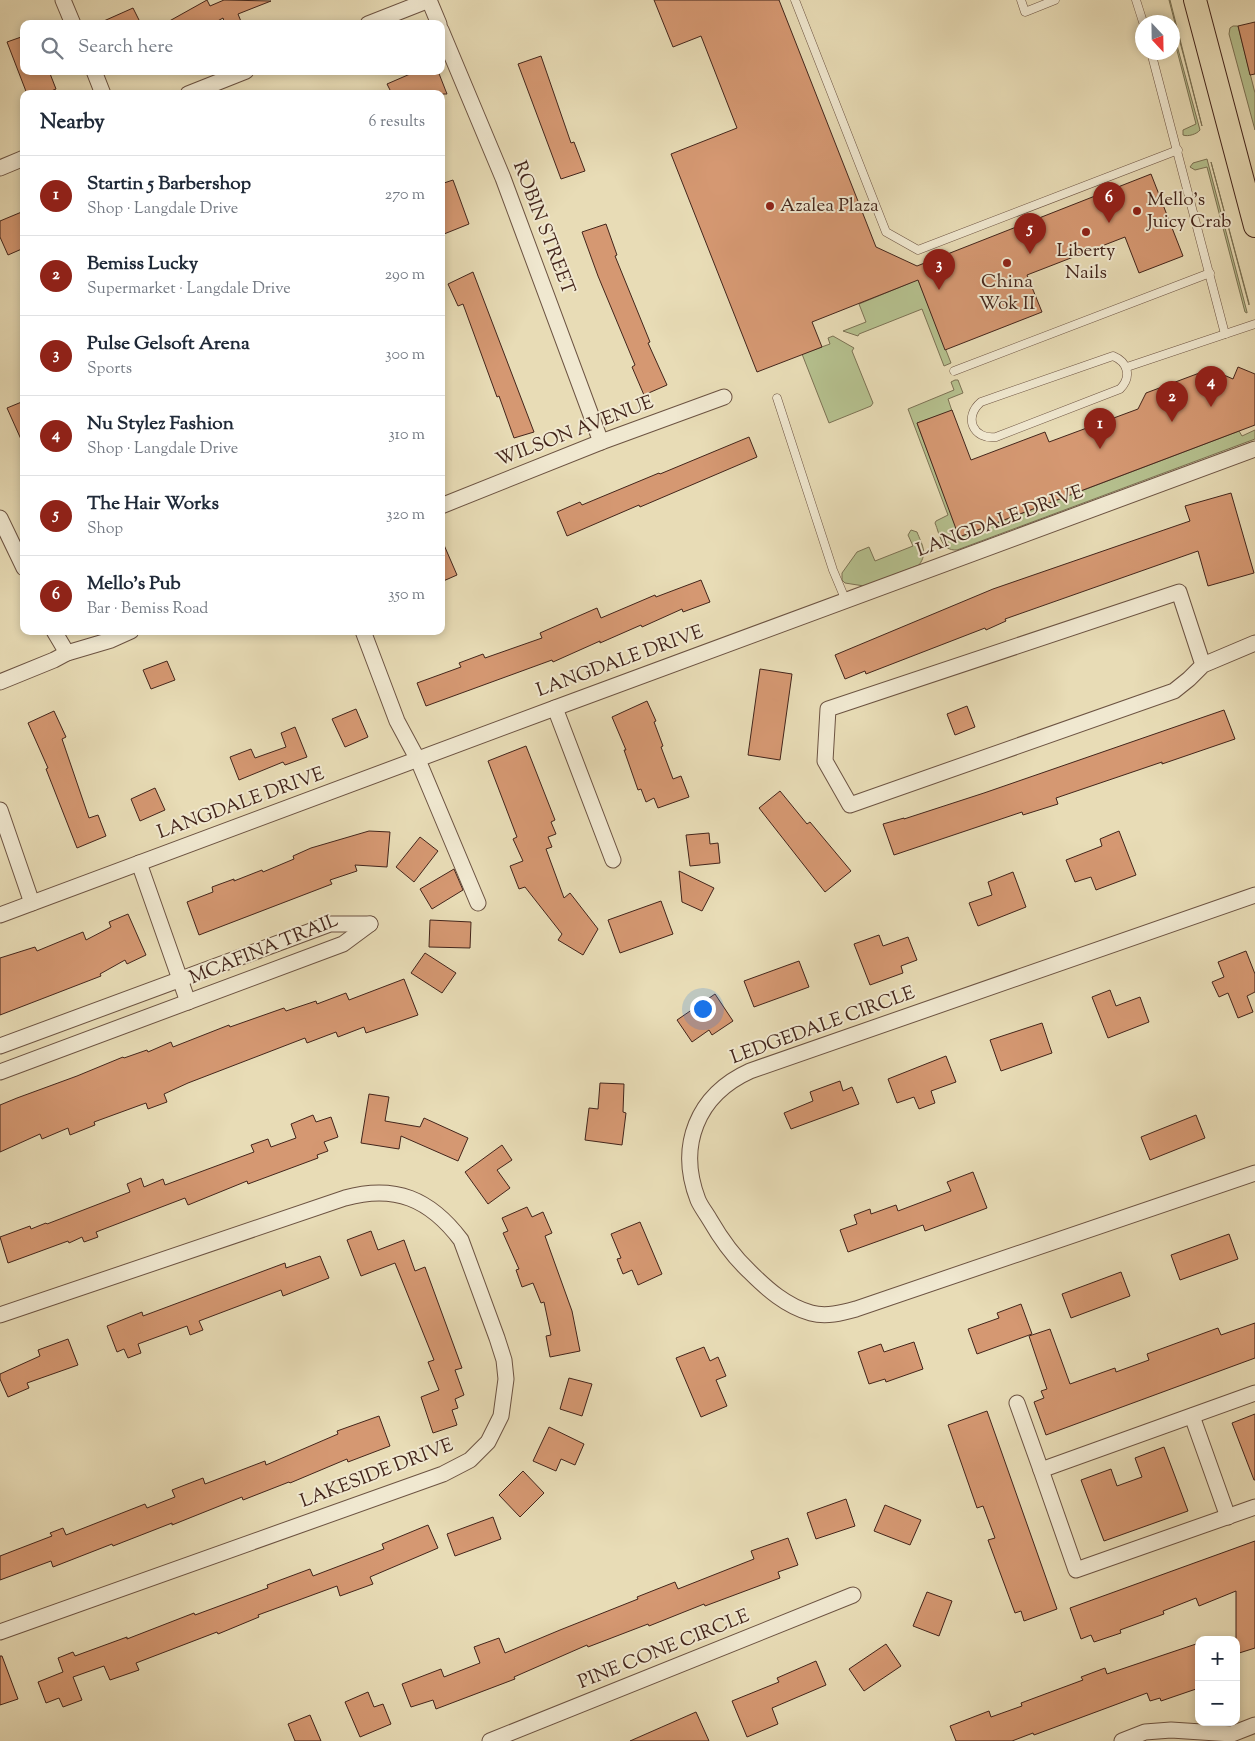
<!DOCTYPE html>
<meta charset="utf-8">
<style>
:root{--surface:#fff;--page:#f2f2f3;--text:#1f2937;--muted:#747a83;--line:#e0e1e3;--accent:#8f2418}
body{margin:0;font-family:"Sorts Mill Goudy",serif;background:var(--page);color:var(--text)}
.controls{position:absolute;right:15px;bottom:15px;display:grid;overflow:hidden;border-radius:10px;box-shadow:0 2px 8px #0003}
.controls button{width:45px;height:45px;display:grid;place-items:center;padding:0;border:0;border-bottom:1px solid var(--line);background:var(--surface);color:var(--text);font:25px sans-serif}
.compass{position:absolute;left:1135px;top:15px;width:45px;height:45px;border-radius:50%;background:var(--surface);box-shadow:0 2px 8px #0003;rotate:158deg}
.you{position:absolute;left:702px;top:1008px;width:18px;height:18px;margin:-12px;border:4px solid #fff;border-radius:50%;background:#1a73e8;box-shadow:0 0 0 8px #1a73e833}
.badge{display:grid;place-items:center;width:32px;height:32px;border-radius:50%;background:var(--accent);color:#fff;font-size:16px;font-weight:700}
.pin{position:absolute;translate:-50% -41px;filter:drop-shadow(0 1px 2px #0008)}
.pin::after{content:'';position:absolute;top:26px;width:18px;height:15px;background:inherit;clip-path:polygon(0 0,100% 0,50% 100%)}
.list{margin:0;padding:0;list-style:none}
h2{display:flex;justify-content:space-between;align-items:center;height:65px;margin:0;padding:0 20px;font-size:21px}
h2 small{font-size:16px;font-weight:400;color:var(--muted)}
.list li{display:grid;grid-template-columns:32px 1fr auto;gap:15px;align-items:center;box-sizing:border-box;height:80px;padding:0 20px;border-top:1px solid var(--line)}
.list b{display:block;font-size:19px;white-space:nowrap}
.list p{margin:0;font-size:16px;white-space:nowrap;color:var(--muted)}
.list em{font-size:16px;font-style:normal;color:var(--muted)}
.icon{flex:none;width:28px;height:28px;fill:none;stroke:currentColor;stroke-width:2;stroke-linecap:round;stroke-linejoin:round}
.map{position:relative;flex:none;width:1255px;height:1741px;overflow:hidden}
.search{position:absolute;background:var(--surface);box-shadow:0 2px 8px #0003;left:20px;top:20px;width:425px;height:55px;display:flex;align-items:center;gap:12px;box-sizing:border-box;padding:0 18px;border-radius:10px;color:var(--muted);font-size:19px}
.panel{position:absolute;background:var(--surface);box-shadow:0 2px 8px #0003;left:20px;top:90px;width:425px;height:545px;border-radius:10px}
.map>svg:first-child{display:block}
</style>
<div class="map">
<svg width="1255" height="1741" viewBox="0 0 1255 1741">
<rect width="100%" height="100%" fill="#e8dcb6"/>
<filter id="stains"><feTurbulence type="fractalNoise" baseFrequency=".004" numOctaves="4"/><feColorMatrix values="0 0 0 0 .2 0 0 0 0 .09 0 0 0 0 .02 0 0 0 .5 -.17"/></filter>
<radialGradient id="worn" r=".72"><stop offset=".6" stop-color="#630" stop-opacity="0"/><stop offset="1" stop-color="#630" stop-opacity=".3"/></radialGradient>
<g fill="#b5c08e" stroke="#7c7254">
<polygon points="1169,0 1170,0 1202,126"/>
<polygon points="1233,26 1238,26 1255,93 1255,130 1229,34 1230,28"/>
<path d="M1172 27 1200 130C1197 134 1188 137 1183 135V130L1196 124 1173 35Z"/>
<polygon points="1207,159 1247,312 1247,313 1245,312 1207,167 1195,170 1190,167 1193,163"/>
<polygon points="1211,162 1249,303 1249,305"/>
<polygon points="917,277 951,363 944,366 922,309 859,334 858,336 843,331 866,322 859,304 910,283"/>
<polygon points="833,336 854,348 852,351 873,403 871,406 829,423 802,354 830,344 828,338"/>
<path d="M955 380H958L963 393 948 399 952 411 917 423 960 537 1239 431 1242 436 1255 430V439L957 550C941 551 940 535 935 523L936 521 948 515 908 409 954 390 951 382Z"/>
<path d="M911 530 917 532C922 545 928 553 919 565L864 586 845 583 842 580V573L857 552 869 547 875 561 913 546 908 535Z"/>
</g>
<g fill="#d59872" stroke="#43251b">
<polygon points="207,0 210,6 224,0 271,1 238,14 242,24 225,24 223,18 212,24 164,24"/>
<polygon points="654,0 779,0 876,247 917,266 1151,174 1183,256 1139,273 1125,237 1027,275 1042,312 945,350 918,280 812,322 822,347 757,372 671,154 737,128 701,36 673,47"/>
<polygon points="133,8 141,24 97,24"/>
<polygon points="1255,22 1255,74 1250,75 1238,26"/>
<polygon points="24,36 24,71 49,71 56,89 44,94 27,94 7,42"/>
<polygon points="541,56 571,143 574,142 585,171 561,179 518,64"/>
<polygon points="417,71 438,71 447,94 392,94 387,84"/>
<polygon points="453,180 469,224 444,234 441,226 441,184"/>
<polygon points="24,211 24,248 8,255 0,237 0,221"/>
<polygon points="606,224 617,255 615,256 650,342 648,343 667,385 644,395 632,367 635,365 598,276 582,232"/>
<polygon points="473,272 534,432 514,438 499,396 497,397 463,304 458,306 448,284"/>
<polygon points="1238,367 1255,374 1255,425 959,537 917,423 952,410 971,460 1045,432 1049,442 1138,409 1146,393 1210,369 1233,379"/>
<polygon points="24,401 24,446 7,408"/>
<polygon points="749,437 757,457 640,507 639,505 567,536 557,512 580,502 582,505 659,473 660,474"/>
<polygon points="1231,493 1254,573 1208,586 1198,551 1005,619 1006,621 986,630 985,628 866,674 865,671 845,679 835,655 993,589 1190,521 1185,506"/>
<polygon points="441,538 457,575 441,582"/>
<polygon points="701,580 710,602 683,612 682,609 642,627 641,625 600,643 600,641 553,662 552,660 426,706 417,683 461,667 459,663 483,654 485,658 542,638 540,633 597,608 601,618 655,595 656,597"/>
<polygon points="167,661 175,680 151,689 143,670"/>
<polygon points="760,669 792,674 780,760 748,755"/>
<polygon points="647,701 656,721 654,722 663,746 661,747 673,779 681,776 689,797 658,808 654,798 646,802 641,789 638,790 624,750 626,750 612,717"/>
<polygon points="967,706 975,727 955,735 947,714"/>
<polygon points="356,709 368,737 345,747 332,719"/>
<polygon points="1224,710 1235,739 1162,764 1162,762 1056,798 1058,804 1023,815 1022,812 894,855 883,824 904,818 904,819 984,793"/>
<polygon points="54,711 66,737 62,739 89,818 98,815 106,836 77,848 46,769 48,768 28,723"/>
<polygon points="295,727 307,757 285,765 283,762 239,780 230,757 251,749 255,758 286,747 281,733"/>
<polygon points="526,746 555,820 551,822 556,834 548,837 552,847 546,849 564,898 570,893 598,929 583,955 558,940 562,934 525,887 519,889 510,866 523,861 513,839 517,837 488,761"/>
<polygon points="155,788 165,810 140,821 131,799"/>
<polygon points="780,791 807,824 810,822 851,871 825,892 759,808"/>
<polygon points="369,831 390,832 387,867 355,865 357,871 330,880 332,884 199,935 187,902 213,892 212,887 234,879 234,881 262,870 263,872 294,859 293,856 311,848"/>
<polygon points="1119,831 1136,875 1096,890 1091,877 1075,882 1066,860 1102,846 1100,839"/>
<polygon points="709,833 710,844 718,843 720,863 690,866 686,835"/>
<polygon points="420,837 438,851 414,882 396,867"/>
<polygon points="454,869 463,890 432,909 420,889"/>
<polygon points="679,871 714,888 702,911 682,902"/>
<polygon points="1013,872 1026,907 978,926 969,903 992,895 988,882"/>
<polygon points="661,901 673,934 620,953 608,920"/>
<polygon points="128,914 146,955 127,964 125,960 100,974 101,976 0,1015 0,958 35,947 37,951 83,932 86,940 111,927 109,922"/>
<polygon points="430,920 471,922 470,948 429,947"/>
<polygon points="879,935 883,946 908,937 917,960 901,966 903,973 870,985 854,944"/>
<polygon points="1246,951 1255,974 1255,992 1247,996 1253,1012 1238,1018 1228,993 1219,997 1212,982 1224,977 1218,962"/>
<polygon points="425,953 456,973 442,993 411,973"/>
<polygon points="799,961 809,987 754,1007 744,981"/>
<polygon points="404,979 418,1015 366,1033 364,1027 338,1037 336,1032 307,1043 305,1038 188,1083 164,1094 167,1102 148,1109 146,1103 94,1122 95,1125 70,1135 68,1128 42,1139 40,1134 0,1152 0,1105 17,1098 77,1076 123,1057 124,1058 147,1050 148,1052 171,1042 173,1047 229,1025 230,1027 284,1008 286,1011 316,1001 317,1004 346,993 349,1000"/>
<polygon points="1110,990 1116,1006 1140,997 1149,1022 1108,1038 1092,997"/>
<polygon points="715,994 733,1021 712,1035 709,1030 692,1042 677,1020"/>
<polygon points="1042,1023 1052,1053 1001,1071 990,1040"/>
<polygon points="946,1056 956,1082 931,1091 935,1103 919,1109 914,1097 897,1103 888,1079"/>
<polygon points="840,1081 843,1091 852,1087 859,1104 791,1129 784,1113 813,1101 810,1092"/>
<polygon points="600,1083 624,1084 623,1112 626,1113 622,1145 585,1140 589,1108 598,1109"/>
<polygon points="369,1094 389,1097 385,1121 420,1127 424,1118 468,1138 458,1161 401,1136 399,1149 361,1143"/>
<polygon points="313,1115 316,1122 331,1117 338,1137 324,1142 328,1151 317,1155 318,1158 248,1184 247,1181 188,1205 185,1198 96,1232 98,1237 84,1242 82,1237 69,1243 68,1241 8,1263 0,1237 30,1226 31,1229 46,1223 47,1224 130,1192 127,1184 141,1178 144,1187 163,1179 165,1185 254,1152 251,1145 268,1139 271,1147 296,1138 291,1124"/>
<polygon points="1196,1115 1205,1138 1150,1160 1141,1137"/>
<polygon points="502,1145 512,1160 497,1170 510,1188 488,1204 465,1172"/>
<polygon points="973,1172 987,1208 925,1231 923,1225 848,1252 840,1230 857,1224 854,1215 870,1209 871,1214 896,1205 898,1211 951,1191 947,1182"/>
<polygon points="527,1207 532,1217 543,1212 552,1233 545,1236 572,1311 580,1351 550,1357 546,1336 551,1335 544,1302 541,1303 533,1283 522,1287 516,1270 519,1269 503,1233 508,1231 502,1218"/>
<polygon points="640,1222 662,1274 638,1285 632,1270 623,1274 617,1259 621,1258 611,1234"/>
<polygon points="371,1231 378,1250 404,1240 415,1271 425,1267 462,1368 455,1370 464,1395 455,1399 458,1408 452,1410 457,1425 433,1433 421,1397 439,1390 428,1362 434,1360 395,1263 361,1276 347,1240"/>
<polygon points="1229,1234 1238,1259 1180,1280 1171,1255"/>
<polygon points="320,1256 329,1278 283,1296 281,1290 199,1321 203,1330 190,1335 187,1326 138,1344 141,1353 128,1358 124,1349 117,1352 107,1326 142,1312 143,1316 285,1263 286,1268"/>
<polygon points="1121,1272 1130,1296 1071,1318 1062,1294"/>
<polygon points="1021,1304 1032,1334 977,1354 968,1329 999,1318 997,1313"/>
<polygon points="1255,1323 1255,1358 1046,1435 1034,1402 1044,1398 1041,1391 1047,1389 1029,1336 1050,1329 1070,1384 1115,1368 1116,1372 1149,1360 1147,1354 1218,1328 1221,1335"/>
<polygon points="68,1339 78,1365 27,1383 29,1388 8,1397 0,1379 0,1374 40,1356 38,1350"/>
<polygon points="914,1342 923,1369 886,1382 885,1379 869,1384 858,1352 881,1344 884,1352"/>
<polygon points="704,1347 710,1361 718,1357 726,1376 716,1380 727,1406 701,1417 676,1358"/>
<polygon points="569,1378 592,1384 582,1416 560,1409"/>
<polygon points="987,1411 1057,1609 1024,1621 1021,1611 1015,1613 988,1540 995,1538 983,1506 977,1508 948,1425"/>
<polygon points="1255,1414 1255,1480 1254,1480 1232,1423"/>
<polygon points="379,1416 390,1446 348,1462 347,1459 290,1483 289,1482 243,1500 242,1497 172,1525 172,1523 113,1546 112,1544 53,1567 51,1561 0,1580 0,1556 52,1536 50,1533 63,1528 66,1535 145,1504 147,1508 175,1497 172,1490 203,1478 205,1484 265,1461 266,1465 338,1434 337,1431"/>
<polygon points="549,1427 584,1444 575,1465 561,1459 556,1471 533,1461"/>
<polygon points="1164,1447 1188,1511 1104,1541 1081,1480 1111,1469 1117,1486 1142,1477 1135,1458"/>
<polygon points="523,1471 544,1493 520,1517 499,1495"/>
<polygon points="846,1499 855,1526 816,1539 807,1513"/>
<polygon points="885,1505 921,1520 910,1545 874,1531"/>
<polygon points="493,1517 501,1539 455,1556 447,1534"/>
<polygon points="428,1525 438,1548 370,1577 373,1584 340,1596 337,1586 258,1615 259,1617 218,1634 217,1632 136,1663 139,1670 110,1680 104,1666 73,1677 82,1700 63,1707 59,1698 46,1703 38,1682 63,1672 58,1658 73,1652 75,1656 127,1637 127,1639 194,1613 195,1615 268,1588 267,1585 310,1569 313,1576 384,1549 382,1544"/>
<polygon points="788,1538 798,1565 778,1572 780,1578 705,1606 704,1604 649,1626 648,1624 588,1647 587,1645 514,1677 515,1679 436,1709 433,1700 411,1707 402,1684 441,1669 444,1677 480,1663 474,1647 499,1638 505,1653 560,1630 638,1599 637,1597 675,1582 678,1589 754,1559 751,1551"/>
<polygon points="1255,1541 1255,1648 1236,1654 1236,1591 1199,1606 1196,1598 1163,1611 1164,1614 1120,1630 1121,1633 1094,1642 1091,1635 1081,1639 1070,1608"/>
<polygon points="927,1592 952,1601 939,1636 913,1626"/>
<polygon points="1199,1643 1199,1688 1161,1701 1160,1698 1150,1701 1147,1693 1034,1735 1033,1733 1012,1741 956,1741 950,1726 989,1711 991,1717 1022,1706 1021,1703 1083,1680 1081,1677 1105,1668 1107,1674"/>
<polygon points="886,1644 901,1666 864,1691 849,1669"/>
<polygon points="0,1656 2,1656 18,1699 0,1705"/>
<polygon points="816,1661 826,1685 772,1708 778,1724 747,1737 732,1701 779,1682 777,1678"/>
<polygon points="368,1692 374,1707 383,1704 391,1724 360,1737 345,1702"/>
<polygon points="696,1712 709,1741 630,1741"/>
<polygon points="310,1715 321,1741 295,1741 288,1724"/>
</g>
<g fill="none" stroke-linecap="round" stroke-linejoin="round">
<g stroke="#6c5342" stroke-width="9">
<g id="lane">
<polyline points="795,0 886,232 918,250 1178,150"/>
<polyline points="1021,0 1025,12 1055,0"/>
<polyline points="1136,0 1143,22"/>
<polyline points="1151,52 1225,334"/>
<path d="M1113 356C1128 362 1132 377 1120 389L996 437C973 440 963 417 981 402Z"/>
<polyline points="1127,367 1255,324"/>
<polyline points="954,371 1210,273"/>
<polyline points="777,398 833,570 846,601"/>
</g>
</g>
<g stroke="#6c5342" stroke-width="17">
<g id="street">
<polyline points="63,0 73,24"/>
<polyline points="429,0 439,24"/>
<polyline points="368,24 429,0"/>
<polyline points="441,30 503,178 601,442"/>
<polyline points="94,71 103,94"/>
<polyline points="188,94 246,71"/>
<polyline points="0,168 24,158"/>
<polyline points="441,506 601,442 724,397"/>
<polyline points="0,518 24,568"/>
<polyline points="54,631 67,653"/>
<polyline points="363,631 397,721 418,760 478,903"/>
<polyline points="1203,665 1179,592 828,709 825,761 850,805 1174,691 1189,679 1203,665 1255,643"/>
<polyline points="0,682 54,660 67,653 111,640 131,631"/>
<polyline points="555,708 613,860"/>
<polyline points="0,810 32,903"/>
<polyline points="139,863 188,1002"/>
<path d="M1255 895 750 1071C697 1095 677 1146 698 1200 701 1207 706 1213 710 1220 721 1239 733 1256 749 1271 767 1289 786 1306 811 1313 826 1317 842 1313 856 1309L1255 1173"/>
<polyline points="0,915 555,708 1255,449"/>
<polyline points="0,1046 330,924 370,924"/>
<polyline points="0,1072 343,944 370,924"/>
<path d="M0 1315 345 1198C395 1184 430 1199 461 1240L497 1338 504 1360 506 1379 501 1416 488 1442 470 1460 443 1474 0 1632"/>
<polyline points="1255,1393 1041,1470 1076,1570 1255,1507"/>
<polyline points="1017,1403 1041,1470"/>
<polyline points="1192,1416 1228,1517"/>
<polyline points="490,1741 853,1595"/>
<polyline points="1122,1741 1145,1732 1171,1730 1232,1734 1255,1725"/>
</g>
</g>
<g stroke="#43251b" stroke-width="24">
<polyline id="primary" points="1195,0 1255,226"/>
</g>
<use href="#lane" stroke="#f0e8d0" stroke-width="8"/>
<use href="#street" stroke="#f0e8d0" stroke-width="15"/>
<use href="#primary" stroke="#e8dcb6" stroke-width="22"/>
</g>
<g fill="#8f2418" stroke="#f0e8d0" stroke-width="2">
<circle cx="770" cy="206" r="5"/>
<circle cx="1137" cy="211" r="5"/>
<circle cx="1086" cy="232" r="5"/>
<circle cx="1007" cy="263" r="5"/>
</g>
<g text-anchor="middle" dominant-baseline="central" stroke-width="4" stroke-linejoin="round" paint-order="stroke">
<g font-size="19" fill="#43251b" stroke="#f0e8d0" text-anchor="start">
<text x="1147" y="200">Mello's<tspan x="1147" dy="22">Juicy Crab</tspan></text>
<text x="780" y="206">Azalea Plaza</text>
<text x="1086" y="251" text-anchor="middle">Liberty<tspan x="1086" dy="22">Nails</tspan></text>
<text x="1007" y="282" text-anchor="middle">China<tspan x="1007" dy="22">Wok II</tspan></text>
</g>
<g font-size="19" fill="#43251b" stroke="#f0e8d0">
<text transform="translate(543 228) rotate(69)">ROBIN STREET</text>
<text transform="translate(575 432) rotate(-21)">WILSON AVENUE</text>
<text transform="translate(1000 522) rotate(-20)">LANGDALE DRIVE</text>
<text transform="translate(620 662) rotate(-20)">LANGDALE DRIVE</text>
<text transform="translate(241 804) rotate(-20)">LANGDALE DRIVE</text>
<text transform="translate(264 950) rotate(-22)">MCAFINA TRAIL</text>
<text transform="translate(823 1026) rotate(-20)">LEDGEDALE CIRCLE</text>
<text transform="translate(377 1474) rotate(-21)">LAKESIDE DRIVE</text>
<text transform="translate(664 1650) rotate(-22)">PINE CONE CIRCLE</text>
</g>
</g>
<rect width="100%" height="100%" filter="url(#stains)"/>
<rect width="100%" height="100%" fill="url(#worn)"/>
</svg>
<div class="controls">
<button>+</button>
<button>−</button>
</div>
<svg class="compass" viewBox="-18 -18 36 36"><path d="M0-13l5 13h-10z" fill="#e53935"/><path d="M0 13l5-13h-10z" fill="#747a83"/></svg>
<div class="you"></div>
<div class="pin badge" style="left:1100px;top:449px">1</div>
<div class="pin badge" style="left:1172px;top:422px">2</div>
<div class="pin badge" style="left:939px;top:290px">3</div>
<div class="pin badge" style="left:1211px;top:407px">4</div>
<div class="pin badge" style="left:1030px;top:254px">5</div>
<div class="pin badge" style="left:1109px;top:223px">6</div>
<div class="search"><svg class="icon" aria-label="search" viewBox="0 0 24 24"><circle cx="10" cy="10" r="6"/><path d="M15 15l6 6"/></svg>Search here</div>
<section class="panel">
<h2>Nearby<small>6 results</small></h2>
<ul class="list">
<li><span class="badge">1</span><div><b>Startin 5 Barbershop</b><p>Shop · Langdale Drive</p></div><em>270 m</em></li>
<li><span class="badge">2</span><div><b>Bemiss Lucky</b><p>Supermarket · Langdale Drive</p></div><em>290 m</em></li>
<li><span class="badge">3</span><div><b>Pulse Gelsoft Arena</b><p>Sports</p></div><em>300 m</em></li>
<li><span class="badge">4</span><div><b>Nu Stylez Fashion</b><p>Shop · Langdale Drive</p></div><em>310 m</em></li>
<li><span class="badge">5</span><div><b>The Hair Works</b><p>Shop</p></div><em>320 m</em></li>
<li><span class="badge">6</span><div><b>Mello's Pub</b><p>Bar · Bemiss Road</p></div><em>350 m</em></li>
</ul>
</section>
</div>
